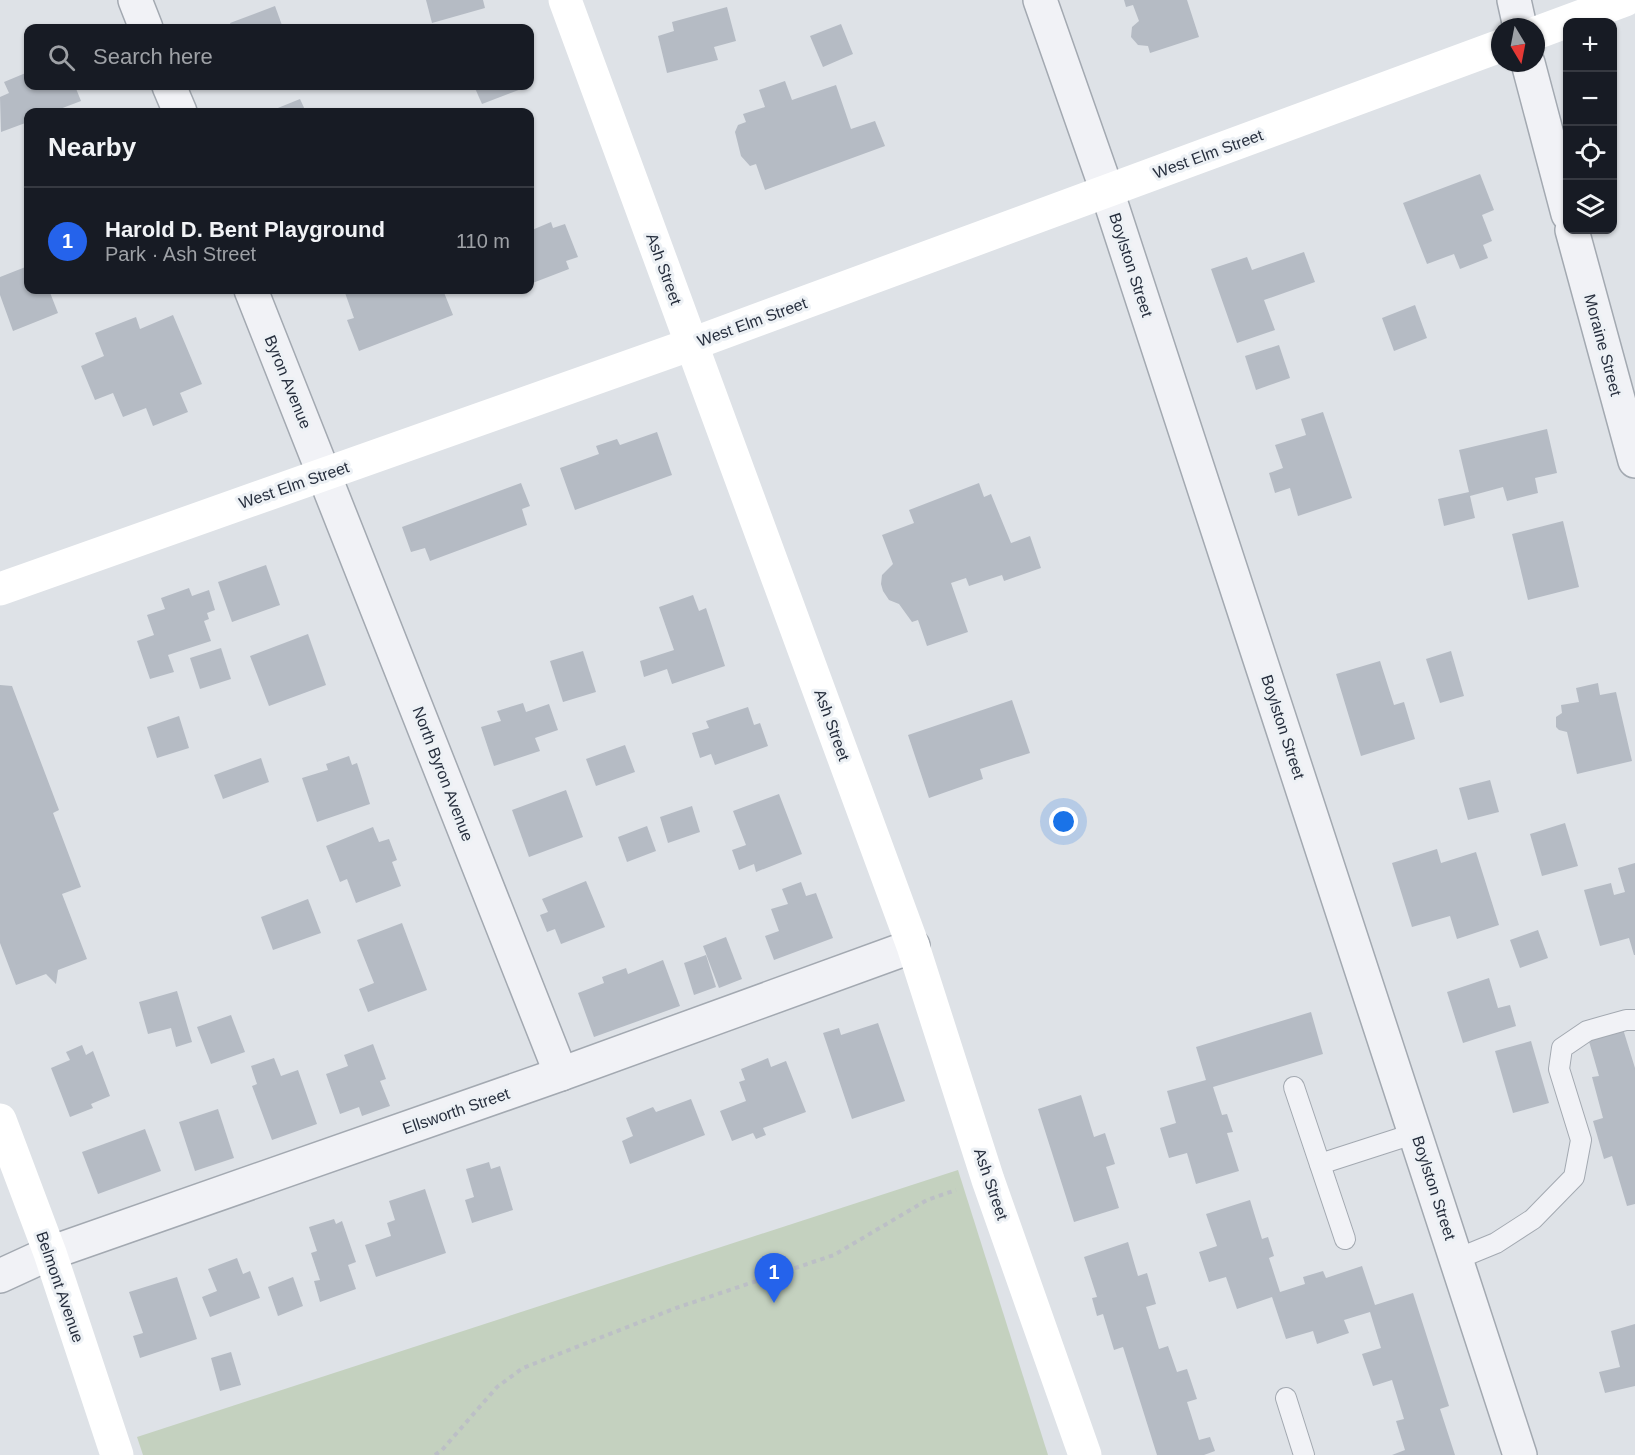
<!DOCTYPE html>
<meta charset="utf-8">
<style>
:root{--surface:#171b24;--page:#242831;--text:#f1f3f6;--muted:#9ea1a6;--line:#363941;--accent:#2563eb}
body{margin:0;font-family:Arial,sans-serif;background:var(--page);color:var(--text)}
.controls{position:absolute;right:18px;top:18px;display:grid;overflow:hidden;border-radius:12px;box-shadow:0 2px 4px #0004}
.controls button{width:54px;height:54px;display:grid;place-items:center;padding:0;border:0;border-bottom:2px solid var(--line);background:var(--surface);color:var(--text);font:30px sans-serif}
.compass{position:absolute;left:1491px;top:18px;width:54px;height:54px;border-radius:50%;background:var(--surface);box-shadow:0 2px 4px #0004;rotate:170deg}
.you{position:absolute;left:1064px;top:822px;width:21px;height:21px;margin:-15px;border:4px solid #fff;border-radius:50%;background:#1a73e8;box-shadow:0 0 0 9px #1a73e833}
.badge{display:grid;place-items:center;width:39px;height:39px;border-radius:50%;background:var(--accent);color:#fff;font-size:20px;font-weight:700}
.pin{position:absolute;translate:-50% -50px;filter:drop-shadow(0 2px 3px #0008)}
.pin::after{content:'';position:absolute;top:32px;width:21px;height:18px;background:inherit;clip-path:polygon(0 0,100% 0,50% 100%)}
.list{margin:0;padding:0;list-style:none}
h2{display:flex;justify-content:space-between;align-items:center;height:78px;margin:0;padding:0 24px;font-size:26px}
h2 small{font-size:20px;font-weight:400;color:var(--muted)}
.list li{display:grid;grid-template-columns:39px 1fr auto;gap:18px;align-items:center;box-sizing:border-box;height:108px;padding:0 24px;border-top:2px solid var(--line)}
.list b{display:block;font-size:22px;white-space:nowrap}
.list p{margin:0;font-size:20px;white-space:nowrap;color:var(--muted)}
.list em{font-size:20px;font-style:normal;color:var(--muted)}
.icon{flex:none;width:33px;height:33px;fill:none;stroke:currentColor;stroke-width:2;stroke-linecap:round;stroke-linejoin:round}
.map{position:relative;flex:none;width:1635px;height:1455px;overflow:hidden}
.search{position:absolute;background:var(--surface);box-shadow:0 2px 4px #0004;left:24px;top:24px;width:510px;height:66px;display:flex;align-items:center;gap:15px;box-sizing:border-box;padding:0 21px;border-radius:12px;color:var(--muted);font-size:22px}
.panel{position:absolute;background:var(--surface);box-shadow:0 2px 4px #0004;left:24px;top:108px;width:510px;height:186px;border-radius:12px}
.map>svg:first-child{display:block}
</style>
<div class="map">
<svg width="1635" height="1455" viewBox="0 0 1635 1455">
<rect width="100%" height="100%" fill="#dee2e7"/>
<polygon fill="#c4d1bf" points="958,1170 1048,1455 143,1455 137,1437"/>
<g fill="#b5bbc4">
<polygon points="426,0 483,0 485,8 432,23"/>
<polygon points="1124,0 1187,0 1199,37 1150,53 1148,46 1138,45 1131,37 1132,27 1139,21 1133,5 1126,7"/>
<polygon points="275,6 283,28 232,28 230,23"/>
<polygon points="727,7 736,41 714,47 718,60 667,73 658,36 674,31 672,22"/>
<polygon points="841,24 853,54 823,67 810,36"/>
<polygon points="28,72 28,86 75,86 81,101 52,112 28,112 28,122 1,132 0,97 9,93 4,82"/>
<polygon points="785,81 792,100 836,85 851,129 875,121 885,146 765,190 756,164 750,166 741,156 735,132 738,125 746,122 743,114 765,107 759,90"/>
<polygon points="474,86 523,86 524,88 482,104"/>
<polygon points="300,99 306,112 268,112"/>
<polygon points="1480,174 1494,210 1482,215 1492,241 1483,245 1488,258 1460,269 1454,254 1427,264 1403,203"/>
<polygon points="551,222 553,228 565,224 578,257 566,261 569,269 530,284 530,223 532,230"/>
<polygon points="1304,252 1315,282 1264,300 1275,330 1237,343 1211,269 1247,257 1252,270"/>
<polygon points="28,266 28,290 49,290 58,313 13,331 0,295 0,277"/>
<polygon points="344,290 443,290 453,315 359,351 347,320 354,318"/>
<polygon points="1415,305 1427,338 1394,351 1382,318"/>
<polygon points="173,315 202,384 180,393 188,412 153,426 146,408 123,417 113,393 95,400 81,366 104,356 95,333 136,317 140,329"/>
<polygon points="1279,345 1290,378 1256,390 1245,356"/>
<polygon points="1323,412 1352,498 1298,516 1290,488 1275,493 1269,473 1283,468 1275,445 1306,435 1301,419"/>
<polygon points="1547,429 1557,473 1535,478 1538,493 1507,501 1503,487 1470,496 1475,518 1444,526 1438,499 1469,492 1459,450"/>
<polygon points="657,432 672,475 575,510 560,468 599,454 596,446 617,439 620,445"/>
<polygon points="521,483 530,506 522,509 527,525 430,561 425,548 411,552 402,527"/>
<polygon points="979,483 984,497 991,494 1011,543 1030,536 1041,568 1004,581 1002,575 969,586 966,578 951,583 968,632 927,646 918,620 912,622 899,604 889,600 883,591 881,584 882,575 893,564 882,535 914,523 909,510"/>
<polygon points="1563,521 1579,587 1528,600 1512,534"/>
<polygon points="266,565 280,605 232,622 218,582"/>
<polygon points="189,588 192,596 209,590 215,610 207,613 209,619 204,621 211,641 168,655 174,672 150,679 137,641 154,635 147,615 165,609 161,598"/>
<polygon points="693,595 699,611 706,608 725,666 672,684 667,669 644,677 640,661 674,650 659,607"/>
<polygon points="308,634 326,685 269,706 250,656"/>
<polygon points="221,648 231,679 200,689 190,658"/>
<polygon points="583,651 596,692 563,702 550,661"/>
<polygon points="1451,651 1464,696 1440,703 1426,659"/>
<polygon points="1380,661 1394,705 1404,702 1415,739 1361,756 1336,674"/>
<polygon points="1598,683 1600,695 1616,692 1632,761 1577,774 1567,732 1559,730 1556,727 1556,717 1562,713 1561,705 1579,702 1576,688"/>
<polygon points="0,685 12,686 59,810 53,813 81,887 62,894 87,959 58,970 56,984 46,974 16,985 0,943"/>
<polygon points="1012,700 1030,753 980,769 983,779 929,798 908,735"/>
<polygon points="523,703 526,712 549,704 558,730 535,738 540,751 494,766 481,727 501,721 497,711"/>
<polygon points="748,707 754,725 760,723 768,746 715,765 711,754 700,758 692,733 709,728 706,721"/>
<polygon points="179,716 189,748 157,758 147,727"/>
<polygon points="625,745 635,772 596,786 586,759"/>
<polygon points="349,756 352,765 357,763 370,804 317,822 302,778 328,770 326,764"/>
<polygon points="261,758 269,782 223,799 214,775"/>
<polygon points="1490,780 1499,812 1468,820 1459,788"/>
<polygon points="566,790 583,837 529,857 512,810"/>
<polygon points="779,794 802,854 756,872 754,864 739,870 732,850 746,845 733,811"/>
<polygon points="692,806 700,832 668,843 660,817"/>
<polygon points="1565,823 1578,866 1542,876 1530,834"/>
<polygon points="647,826 656,851 627,862 618,837"/>
<polygon points="373,827 379,842 389,839 397,860 392,862 401,886 356,903 347,879 340,882 326,846"/>
<polygon points="1437,849 1441,863 1476,852 1499,925 1457,939 1450,916 1412,927 1392,863"/>
<polygon points="1635,863 1635,955 1634,955 1629,938 1600,946 1584,890 1611,883 1614,895 1625,892 1618,868"/>
<polygon points="586,881 605,927 561,944 555,929 547,932 540,915 548,912 542,899"/>
<polygon points="801,882 806,896 816,893 833,938 774,960 765,936 779,931 771,909 788,904 782,889"/>
<polygon points="308,899 321,933 273,950 261,917"/>
<polygon points="402,923 427,990 368,1012 359,989 374,983 357,940"/>
<polygon points="1538,930 1548,958 1520,968 1510,940"/>
<polygon points="726,937 742,979 719,988 703,946"/>
<polygon points="706,955 716,987 694,995 684,963"/>
<polygon points="663,960 680,1006 594,1037 578,993 604,983 602,977 626,968 628,974"/>
<polygon points="1489,978 1498,1008 1510,1005 1516,1026 1463,1043 1447,992"/>
<polygon points="177,991 192,1042 176,1047 171,1028 148,1034 139,1002"/>
<polygon points="1311,1012 1323,1054 1213,1087 1222,1115 1227,1114 1233,1132 1227,1133 1239,1171 1196,1184 1187,1153 1169,1158 1160,1128 1176,1123 1167,1091 1206,1080 1196,1047"/>
<polygon points="231,1015 245,1052 211,1064 197,1027"/>
<polygon points="878,1023 905,1101 852,1119 823,1033 839,1028 841,1035"/>
<polygon points="1623,1029 1635,1068 1635,1204 1627,1206 1612,1156 1604,1159 1593,1121 1603,1118 1592,1077 1599,1076 1588,1038"/>
<polygon points="1531,1041 1549,1103 1513,1113 1495,1051"/>
<polygon points="373,1044 386,1079 380,1081 390,1106 362,1116 359,1107 340,1114 326,1074 348,1066 344,1055"/>
<polygon points="82,1045 86,1055 93,1051 110,1096 91,1104 93,1108 70,1117 51,1068 70,1060 66,1052"/>
<polygon points="274,1058 281,1076 298,1070 317,1124 272,1140 252,1086 257,1084 251,1066"/>
<polygon points="768,1058 771,1067 786,1061 806,1112 763,1128 766,1135 756,1139 753,1133 732,1141 720,1111 746,1101 739,1082 745,1080 741,1069"/>
<polygon points="1081,1095 1094,1137 1105,1133 1115,1164 1106,1167 1119,1208 1074,1222 1038,1109"/>
<polygon points="691,1099 705,1135 630,1164 622,1141 633,1136 626,1118 653,1107 656,1112"/>
<polygon points="218,1109 234,1158 195,1171 179,1122"/>
<polygon points="145,1129 161,1171 98,1194 82,1152"/>
<polygon points="489,1162 491,1169 500,1166 513,1210 472,1223 465,1200 474,1197 466,1169"/>
<polygon points="425,1189 446,1253 376,1277 365,1245 391,1236 387,1223 395,1220 389,1201"/>
<polygon points="1250,1200 1262,1239 1268,1237 1274,1256 1269,1258 1280,1292 1305,1284 1303,1277 1323,1271 1326,1278 1362,1266 1375,1305 1413,1293 1449,1406 1440,1409 1455,1455 1392,1455 1405,1450 1396,1421 1404,1419 1392,1380 1373,1386 1362,1354 1381,1348 1370,1312 1344,1320 1349,1333 1317,1344 1313,1331 1286,1339 1272,1297 1237,1309 1226,1277 1209,1282 1199,1252 1217,1246 1206,1214"/>
<polygon points="334,1219 336,1224 342,1221 356,1262 348,1265 356,1289 320,1302 314,1281 320,1280 311,1253 317,1251 309,1227"/>
<polygon points="1128,1242 1138,1276 1147,1273 1156,1304 1146,1307 1159,1349 1168,1346 1177,1372 1187,1369 1197,1399 1187,1402 1199,1440 1210,1437 1215,1451 1204,1455 1157,1455 1123,1347 1114,1350 1103,1314 1097,1316 1092,1298 1097,1297 1084,1257"/>
<polygon points="237,1258 243,1274 250,1271 260,1298 210,1317 202,1297 217,1291 208,1269"/>
<polygon points="177,1277 197,1339 140,1358 133,1336 143,1333 129,1292"/>
<polygon points="293,1277 303,1306 278,1316 268,1287"/>
<polygon points="1635,1324 1635,1386 1605,1393 1599,1372 1620,1367 1611,1331"/>
<polygon points="231,1352 241,1385 220,1391 211,1358"/>
</g>
<g fill="none" stroke-linecap="round" stroke-linejoin="round">
<g stroke="#a3a9b1" stroke-width="22">
<g id="lane">
<polyline points="1294,1087 1345,1239"/>
<polyline points="1320,1164 1416,1133"/>
<polyline points="1457,1259 1496,1243 1533,1219 1574,1177 1581,1140 1559,1069 1562,1048 1587,1031 1626,1020 1635,1020"/>
<polyline points="1286,1398 1304,1455"/>
</g>
</g>
<g stroke="#a3a9b1" stroke-width="36">
<g id="street">
<polyline points="135,0 146,28"/>
<polyline points="1040,0 1107,191 1520,1455"/>
<polyline points="1514,0 1520,27"/>
<polyline points="1528,63 1568,214"/>
<polyline points="169,86 180,112"/>
<polyline points="1572,230 1635,461"/>
<polyline points="251,290 561,1074"/>
<polyline points="0,1276 50,1253 561,1074 913,946"/>
</g>
</g>
<polyline stroke="#bcbfc6" stroke-width="4" stroke-dasharray="4.5 4.5" stroke-linecap="butt" points="435,1455 442,1450 497,1387 523,1368 676,1308 834,1255 927,1200 956,1190"/>
<use href="#lane" stroke="#f1f2f6" stroke-width="20"/>
<use href="#street" stroke="#f1f2f6" stroke-width="33"/>
<g stroke="#fff" stroke-width="33">
<polyline points="565,0 913,946 988,1180 1085,1455"/>
<polyline points="1536,33 1625,0"/>
<polyline points="0,589 692,344 1500,46"/>
<polyline points="0,1120 50,1253 117,1455"/>
</g>
</g>
<g text-anchor="middle" dominant-baseline="central" stroke-width="6" stroke-linejoin="round" paint-order="stroke">
<g font-size="16" fill="#272f3e" stroke="#edf1f5">
<text transform="translate(1208 154) rotate(-20)">West Elm Street</text>
<text transform="translate(1131 265) rotate(72)">Boylston Street</text>
<text transform="translate(664 269) rotate(70)">Ash Street</text>
<text transform="translate(752 322) rotate(-20)">West Elm Street</text>
<text transform="translate(1603 345) rotate(75)">Moraine Street</text>
<text transform="translate(288 382) rotate(68)">Byron Avenue</text>
<text transform="translate(294 485) rotate(-19)">West Elm Street</text>
<text transform="translate(832 725) rotate(70)">Ash Street</text>
<text transform="translate(1283 727) rotate(72)">Boylston Street</text>
<text transform="translate(443 774) rotate(69)">North Byron Avenue</text>
<text transform="translate(456 1111) rotate(-19)">Ellsworth Street</text>
<text transform="translate(991 1184) rotate(71)">Ash Street</text>
<text transform="translate(1434 1188) rotate(72)">Boylston Street</text>
<text transform="translate(60 1287) rotate(71)">Belmont Avenue</text>
</g>
</g>
</svg>
<div class="controls">
<button>+</button>
<button>−</button>
<button><svg class="icon" aria-label="locate" viewBox="0 0 24 24"><circle cx="12" cy="12" r="6"/><path d="M12 2v4M12 18v4M2 12h4M18 12h4"/></svg></button>
<button><svg class="icon" aria-label="layers" viewBox="0 0 24 24"><path d="M12 4l9 5-9 5-9-5zM3 14l9 5 9-5"/></svg></button>
</div>
<svg class="compass" viewBox="-18 -18 36 36"><path d="M0-13l5 13h-10z" fill="#e53935"/><path d="M0 13l5-13h-10z" fill="#9ea1a6"/></svg>
<div class="you"></div>
<div class="pin badge" style="left:774px;top:1303px">1</div>
<div class="search"><svg class="icon" aria-label="search" viewBox="0 0 24 24"><circle cx="10" cy="10" r="6"/><path d="M15 15l6 6"/></svg>Search here</div>
<section class="panel">
<h2>Nearby<small></small></h2>
<ul class="list">
<li><span class="badge">1</span><div><b>Harold D. Bent Playground</b><p>Park · Ash Street</p></div><em>110 m</em></li>
</ul>
</section>
</div>
